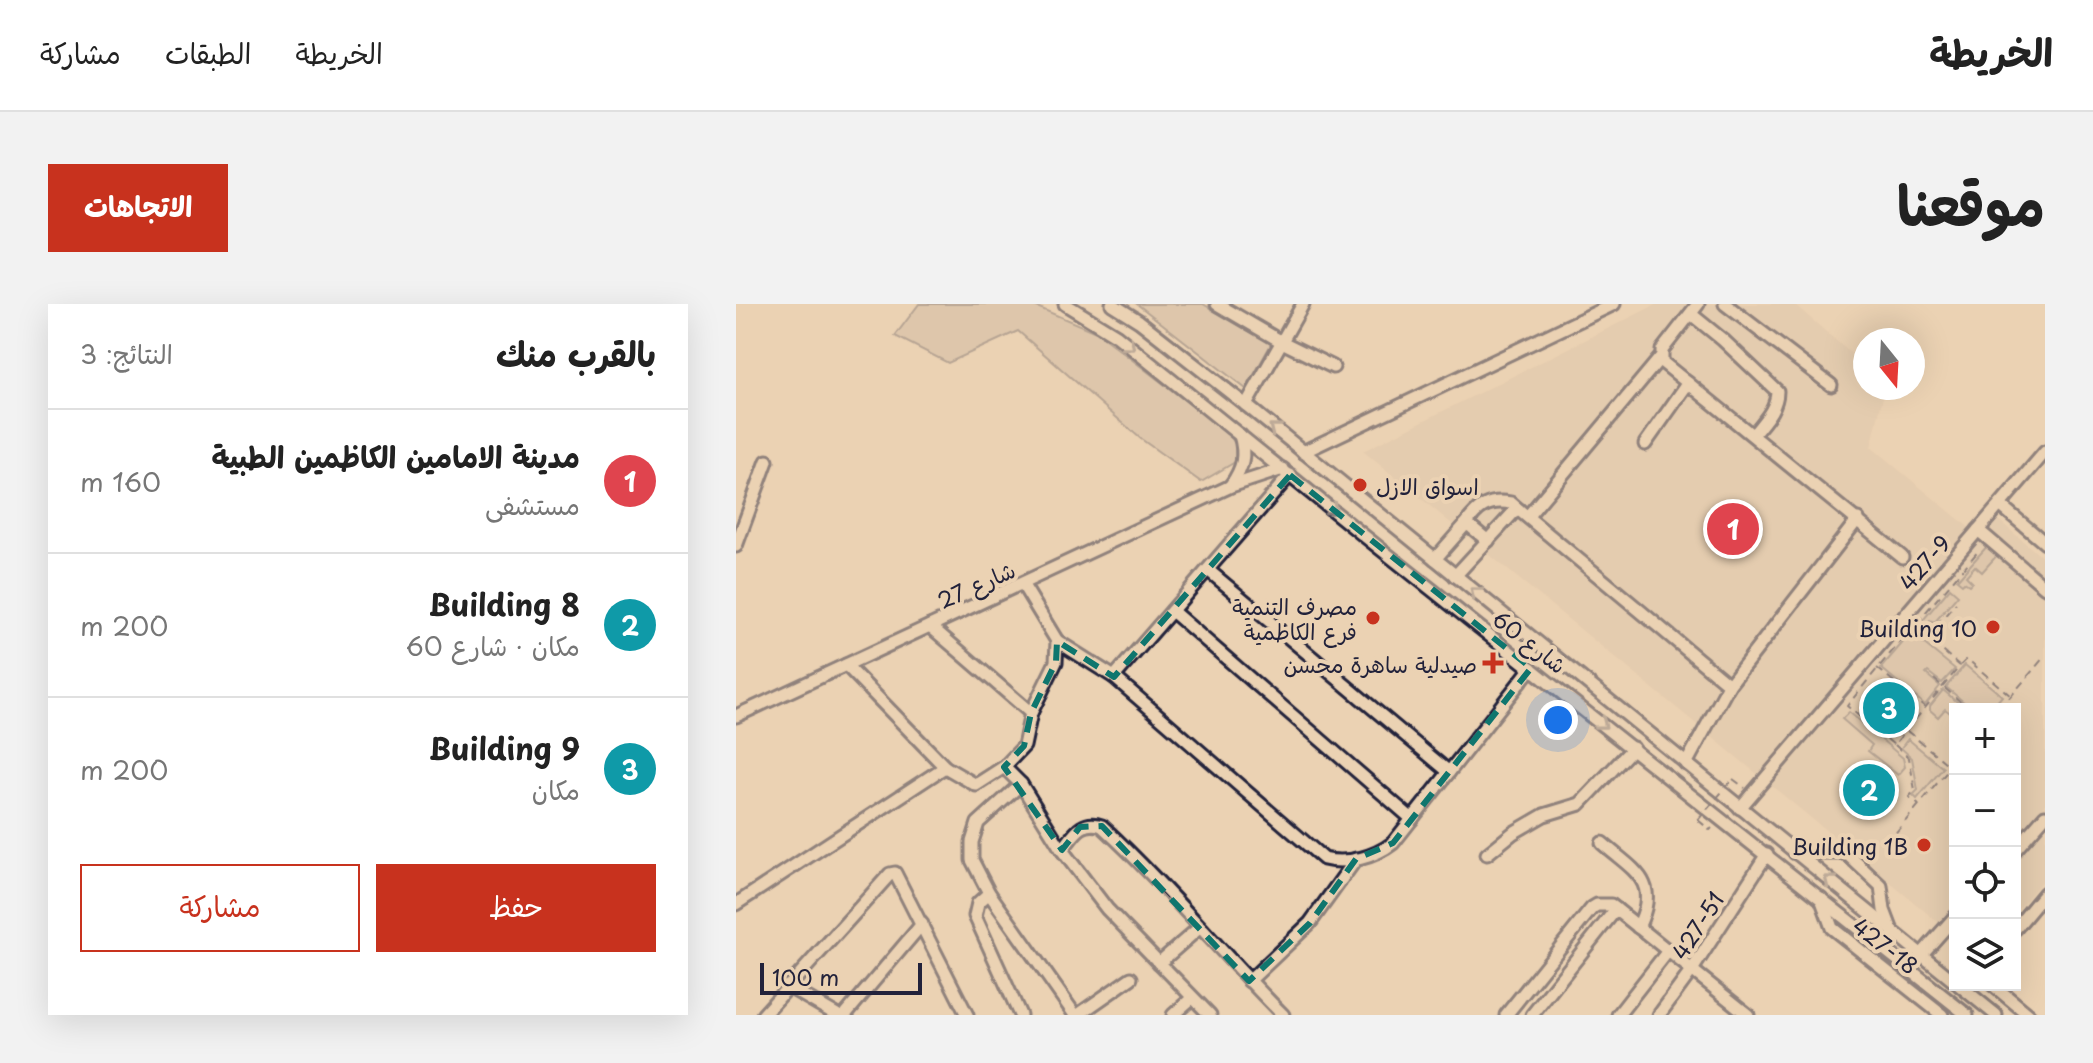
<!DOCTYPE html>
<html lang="ar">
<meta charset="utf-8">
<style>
:root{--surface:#fff;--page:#f2f2f2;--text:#222;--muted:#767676;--line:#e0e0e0;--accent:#c8321e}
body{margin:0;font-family:"Playpen Sans","Playpen Sans Arabic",sans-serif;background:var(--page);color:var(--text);direction:rtl}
.controls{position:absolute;right:24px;bottom:24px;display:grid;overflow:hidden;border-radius:0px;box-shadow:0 8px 32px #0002}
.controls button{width:72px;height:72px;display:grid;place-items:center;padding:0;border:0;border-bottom:2px solid var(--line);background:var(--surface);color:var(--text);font:40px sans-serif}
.compass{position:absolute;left:1117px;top:24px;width:72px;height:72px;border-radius:50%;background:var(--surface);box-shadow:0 8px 32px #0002;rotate:162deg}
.scale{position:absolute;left:24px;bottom:20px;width:162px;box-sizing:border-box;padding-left:8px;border:4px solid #22223b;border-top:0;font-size:22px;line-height:28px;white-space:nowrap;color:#22223b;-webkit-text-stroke:6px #ebd2b3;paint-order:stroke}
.you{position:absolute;left:822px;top:416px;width:28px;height:28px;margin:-20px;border:6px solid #fff;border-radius:50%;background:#1a73e8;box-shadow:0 0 0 12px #1a73e833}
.badge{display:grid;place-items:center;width:52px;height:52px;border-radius:50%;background:var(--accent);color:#fff;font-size:26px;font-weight:700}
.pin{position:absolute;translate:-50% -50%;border:4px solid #fff;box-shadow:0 2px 8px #0006}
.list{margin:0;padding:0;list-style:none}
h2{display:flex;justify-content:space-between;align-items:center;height:104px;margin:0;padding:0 32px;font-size:34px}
h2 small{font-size:26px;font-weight:400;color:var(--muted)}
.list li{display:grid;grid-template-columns:52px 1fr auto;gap:24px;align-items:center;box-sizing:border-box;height:144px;padding:0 32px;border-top:2px solid var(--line)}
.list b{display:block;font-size:30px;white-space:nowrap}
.list p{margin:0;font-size:26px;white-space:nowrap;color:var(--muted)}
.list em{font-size:26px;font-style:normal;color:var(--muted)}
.actions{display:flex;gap:16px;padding:24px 32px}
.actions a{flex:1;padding:18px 0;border:2px solid var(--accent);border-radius:0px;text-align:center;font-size:28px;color:var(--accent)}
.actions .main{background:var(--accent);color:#fff}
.icon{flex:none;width:44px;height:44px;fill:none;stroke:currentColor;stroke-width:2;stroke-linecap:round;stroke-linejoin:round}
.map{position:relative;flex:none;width:1309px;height:711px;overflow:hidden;direction:ltr;border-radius:0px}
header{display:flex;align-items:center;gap:48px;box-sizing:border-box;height:112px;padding:0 40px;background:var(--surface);border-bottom:2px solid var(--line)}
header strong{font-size:38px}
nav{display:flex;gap:44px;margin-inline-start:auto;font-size:28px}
.intro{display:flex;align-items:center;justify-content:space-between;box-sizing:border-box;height:192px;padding:0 48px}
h1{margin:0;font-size:56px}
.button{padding:20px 36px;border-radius:0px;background:var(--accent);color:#fff;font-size:28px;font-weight:700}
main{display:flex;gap:48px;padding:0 48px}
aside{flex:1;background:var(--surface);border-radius:0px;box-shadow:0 8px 32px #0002}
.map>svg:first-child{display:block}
</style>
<header>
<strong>الخريطة</strong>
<nav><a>الخريطة</a><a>الطبقات</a><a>مشاركة</a></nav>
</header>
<div class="intro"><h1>موقعنا</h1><a class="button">الاتجاهات</a></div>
<main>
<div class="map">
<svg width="1309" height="711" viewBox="0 0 1309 711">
<rect width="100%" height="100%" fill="#ebd2b3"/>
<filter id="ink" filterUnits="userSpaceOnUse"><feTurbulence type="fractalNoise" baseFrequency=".0125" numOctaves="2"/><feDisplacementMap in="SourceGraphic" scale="16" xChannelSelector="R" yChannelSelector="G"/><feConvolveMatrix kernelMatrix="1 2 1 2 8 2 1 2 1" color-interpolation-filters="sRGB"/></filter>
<g filter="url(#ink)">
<polygon fill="#dcc5aa" points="921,0 1058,0 1129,62 1129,84 1149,84 1135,143 1236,226 1252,207 1309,256 1309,573 1279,609 1279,405 1219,405 1219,632 627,147"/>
<g fill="#ceb9a2" stroke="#786e6e" stroke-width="2">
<polygon points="183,0 294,0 360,28 494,131 499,140 499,158 465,178 405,135 282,27 212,59 159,32"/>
<polygon points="401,0 467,0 535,40 510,85"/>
<polygon points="1253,240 1263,249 1246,268 1239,262 1230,272 1236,278 1233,281 1228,278 1226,280 1221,276"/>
<polygon points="1214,284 1222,291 1198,319 1194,317 1189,327 1182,322"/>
<polygon points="1175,329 1219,365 1206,379 1192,368 1190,370 1204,382 1189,401 1145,364"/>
<polygon points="1229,361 1266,392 1255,405 1236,405 1210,383"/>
<polygon points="1207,386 1226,402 1219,405 1218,412 1209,405 1202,413 1194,406 1194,402"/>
<polygon points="1113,408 1167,454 1169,463 1162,471 1132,447 1136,441 1106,415"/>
<polygon points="1172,435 1207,464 1181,495 1177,491 1182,486 1176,454 1165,444"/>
</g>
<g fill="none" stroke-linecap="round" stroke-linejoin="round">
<g stroke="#22223b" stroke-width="17">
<g id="minor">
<polyline points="329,0 381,32 627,231 1231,711"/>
<polyline points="376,0 403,17 510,101 1219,678"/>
<polyline points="481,0 546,38 597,63"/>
<polyline points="962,0 926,46 926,58 1166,253"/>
<polyline points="989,0 1095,81"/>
<path d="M955 10 987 36 1041 87C1041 105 1027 118 1017 131"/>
<polyline points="510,101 567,0"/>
<polyline points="909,140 952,79"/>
<polyline points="567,148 878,0"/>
<path d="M495 181C507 164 510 152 504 131"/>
<polyline points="1264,201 1309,239"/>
<polyline points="792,212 924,54"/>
<path d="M729 221C742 203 752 195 775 199L783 206"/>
<polyline points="1242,226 1309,283"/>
<polyline points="0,242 31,157"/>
<polyline points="699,255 729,221 734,222 752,237"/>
<polyline points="472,266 713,468"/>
<polyline points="719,272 777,209 783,206 993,381"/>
<polyline points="436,307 676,515"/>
<polyline points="194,322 295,409"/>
<path d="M321 337 378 373 588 555C611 561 639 553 657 539L795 364"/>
<polyline points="110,361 209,463 240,481 268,463 288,442 295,409 320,358 321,337 287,281"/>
<polyline points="378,373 554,171"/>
<polyline points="0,412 495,182 547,165"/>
<polyline points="950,460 993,381 1122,215"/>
<polyline points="268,463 285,480 326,546 371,605 474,711"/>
<polyline points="285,480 242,519 236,538 236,556 253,589 339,711"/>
<polyline points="1004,504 1309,148"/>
<path d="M866 539C898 567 925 577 902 623"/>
<path d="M326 546C338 531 345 515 366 522 430 581 485 649 547 711"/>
<polyline points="1279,546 1309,512"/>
<polyline points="1059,549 1110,549 1145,582 1148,606 1156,627"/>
<polyline points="751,550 777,529 808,511 844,500 897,444"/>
<polyline points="253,589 242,599 239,612 284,711"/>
<polyline points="1085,594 1096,624 1206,711"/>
<polyline points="0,600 209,463"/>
<polyline points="1279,625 1309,589"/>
<polyline points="1185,651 1219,613"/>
<polyline points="423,659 463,624"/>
<polyline points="513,677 574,619 620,555"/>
<polyline points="1223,681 1260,711"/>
<polyline points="1257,681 1293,711"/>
<polyline points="51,682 101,711"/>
<polyline points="27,711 154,570 159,569 231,711"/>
<polyline points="109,711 186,620"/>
<polyline points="342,711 395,674"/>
<polyline points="437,711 456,694"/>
<polyline points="770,711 856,604 861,601 875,601 1012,711"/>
<polyline points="796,711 880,605"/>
<polyline points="882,711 932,647"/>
<polyline points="923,711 956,666 1031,550"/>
</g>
</g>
<g stroke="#22223b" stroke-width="2" stroke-dasharray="8 6" stroke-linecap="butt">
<polyline points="1173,260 1186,271"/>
<path d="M1176 320 1178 322 1224 362 1158 441 1111 402C1154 348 1200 297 1244 245"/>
<polyline points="1191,332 1220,299"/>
<polyline points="1225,361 1231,355 1275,392"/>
<polyline points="1141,364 1189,403"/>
<polyline points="1198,375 1233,405"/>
<polyline points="1264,405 1309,352"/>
<polyline points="1171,427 1215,463"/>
<polyline points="1159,441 1173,454 1179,486 1173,493 1183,501"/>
<polyline points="997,475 1009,484"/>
<polyline points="962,516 974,526 976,524"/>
<polyline points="1151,539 1219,458"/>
</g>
<use href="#minor" stroke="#ebd2b3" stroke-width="11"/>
<polyline stroke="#22223b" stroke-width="2" stroke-dasharray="8 6" stroke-linecap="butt" points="962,516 997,475"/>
</g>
<defs><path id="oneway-chevron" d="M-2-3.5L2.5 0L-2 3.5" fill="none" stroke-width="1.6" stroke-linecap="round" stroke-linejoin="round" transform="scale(2)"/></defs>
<g stroke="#867a77">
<use href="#oneway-chevron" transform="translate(394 42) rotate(39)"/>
<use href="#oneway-chevron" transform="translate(538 124) rotate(-141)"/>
<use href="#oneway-chevron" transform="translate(597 206) rotate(39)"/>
<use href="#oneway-chevron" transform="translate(739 288) rotate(-141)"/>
<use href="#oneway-chevron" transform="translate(866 420) rotate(38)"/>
<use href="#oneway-chevron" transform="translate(1093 576) rotate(-141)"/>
</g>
</g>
<path d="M0 0H1309V711H0ZM554 171 795 364 657 539 620 555 574 619 513 677 366 522 344 523 326 546 268 463 288 442 295 409 320 358 321 337 378 373Z" fill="#ebd2b3" fill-opacity=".55" fill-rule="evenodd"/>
<path fill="none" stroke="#0f766e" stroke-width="6" stroke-dasharray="16 10" stroke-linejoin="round" d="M554 171 795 364 657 539 620 555 574 619 513 677 366 522 344 523 326 546 268 463 288 442 295 409 320 358 321 337 378 373Z"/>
<g fill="#c8321e" stroke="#ebd2b3" stroke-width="3">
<circle cx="624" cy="181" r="8"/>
<circle cx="637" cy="314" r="8"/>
<circle cx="1257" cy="323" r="8"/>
<path d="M753 347h8v8h8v8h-8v8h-8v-8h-8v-8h8z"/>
<circle cx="1188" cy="541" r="8"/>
</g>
<g text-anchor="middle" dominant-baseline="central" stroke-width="8" stroke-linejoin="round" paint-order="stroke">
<g font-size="22" fill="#22223b" stroke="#ebd2b3" text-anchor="end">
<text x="640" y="181" text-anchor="start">اسواق الازل</text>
<text x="621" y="301">مصرف التنمية<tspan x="621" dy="25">فرع الكاظمية</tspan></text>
<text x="1241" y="323">Building 10</text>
<text x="741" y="359">صيدلية ساهرة محسن</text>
<text x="1172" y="541">Building 1B</text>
</g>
<g font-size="22" fill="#22223b" stroke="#ebd2b3">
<text transform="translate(1188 258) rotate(-49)">427-9</text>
<text transform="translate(240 280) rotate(-24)">شارع 27</text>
<text transform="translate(794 337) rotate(38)">شارع 60</text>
<text transform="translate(961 621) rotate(-57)">427-51</text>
<text transform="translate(1150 641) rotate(38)">427-18</text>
</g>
</g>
</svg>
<div class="controls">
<button>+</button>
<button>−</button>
<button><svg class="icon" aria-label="locate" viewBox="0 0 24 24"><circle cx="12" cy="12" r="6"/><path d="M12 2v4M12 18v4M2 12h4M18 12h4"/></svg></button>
<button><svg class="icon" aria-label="layers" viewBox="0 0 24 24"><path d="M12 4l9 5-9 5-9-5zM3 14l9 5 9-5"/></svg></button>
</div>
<svg class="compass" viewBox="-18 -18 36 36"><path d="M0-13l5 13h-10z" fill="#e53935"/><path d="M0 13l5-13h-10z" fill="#767676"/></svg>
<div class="scale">100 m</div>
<div class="you"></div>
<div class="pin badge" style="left:997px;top:225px;background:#e0444e">1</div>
<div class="pin badge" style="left:1133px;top:486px;background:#0f9aa8">2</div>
<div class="pin badge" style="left:1153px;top:404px;background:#0f9aa8">3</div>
</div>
<aside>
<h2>بالقرب منك<small>النتائج: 3</small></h2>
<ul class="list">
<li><span class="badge" style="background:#e0444e">1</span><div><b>مدينة الامامين الكاظمين الطبية</b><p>مستشفى</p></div><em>160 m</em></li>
<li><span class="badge" style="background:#0f9aa8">2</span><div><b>Building 8</b><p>مكان · شارع 60</p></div><em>200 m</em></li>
<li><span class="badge" style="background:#0f9aa8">3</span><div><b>Building 9</b><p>مكان</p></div><em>200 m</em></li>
</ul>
<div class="actions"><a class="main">حفظ</a><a>مشاركة</a></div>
</aside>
</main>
